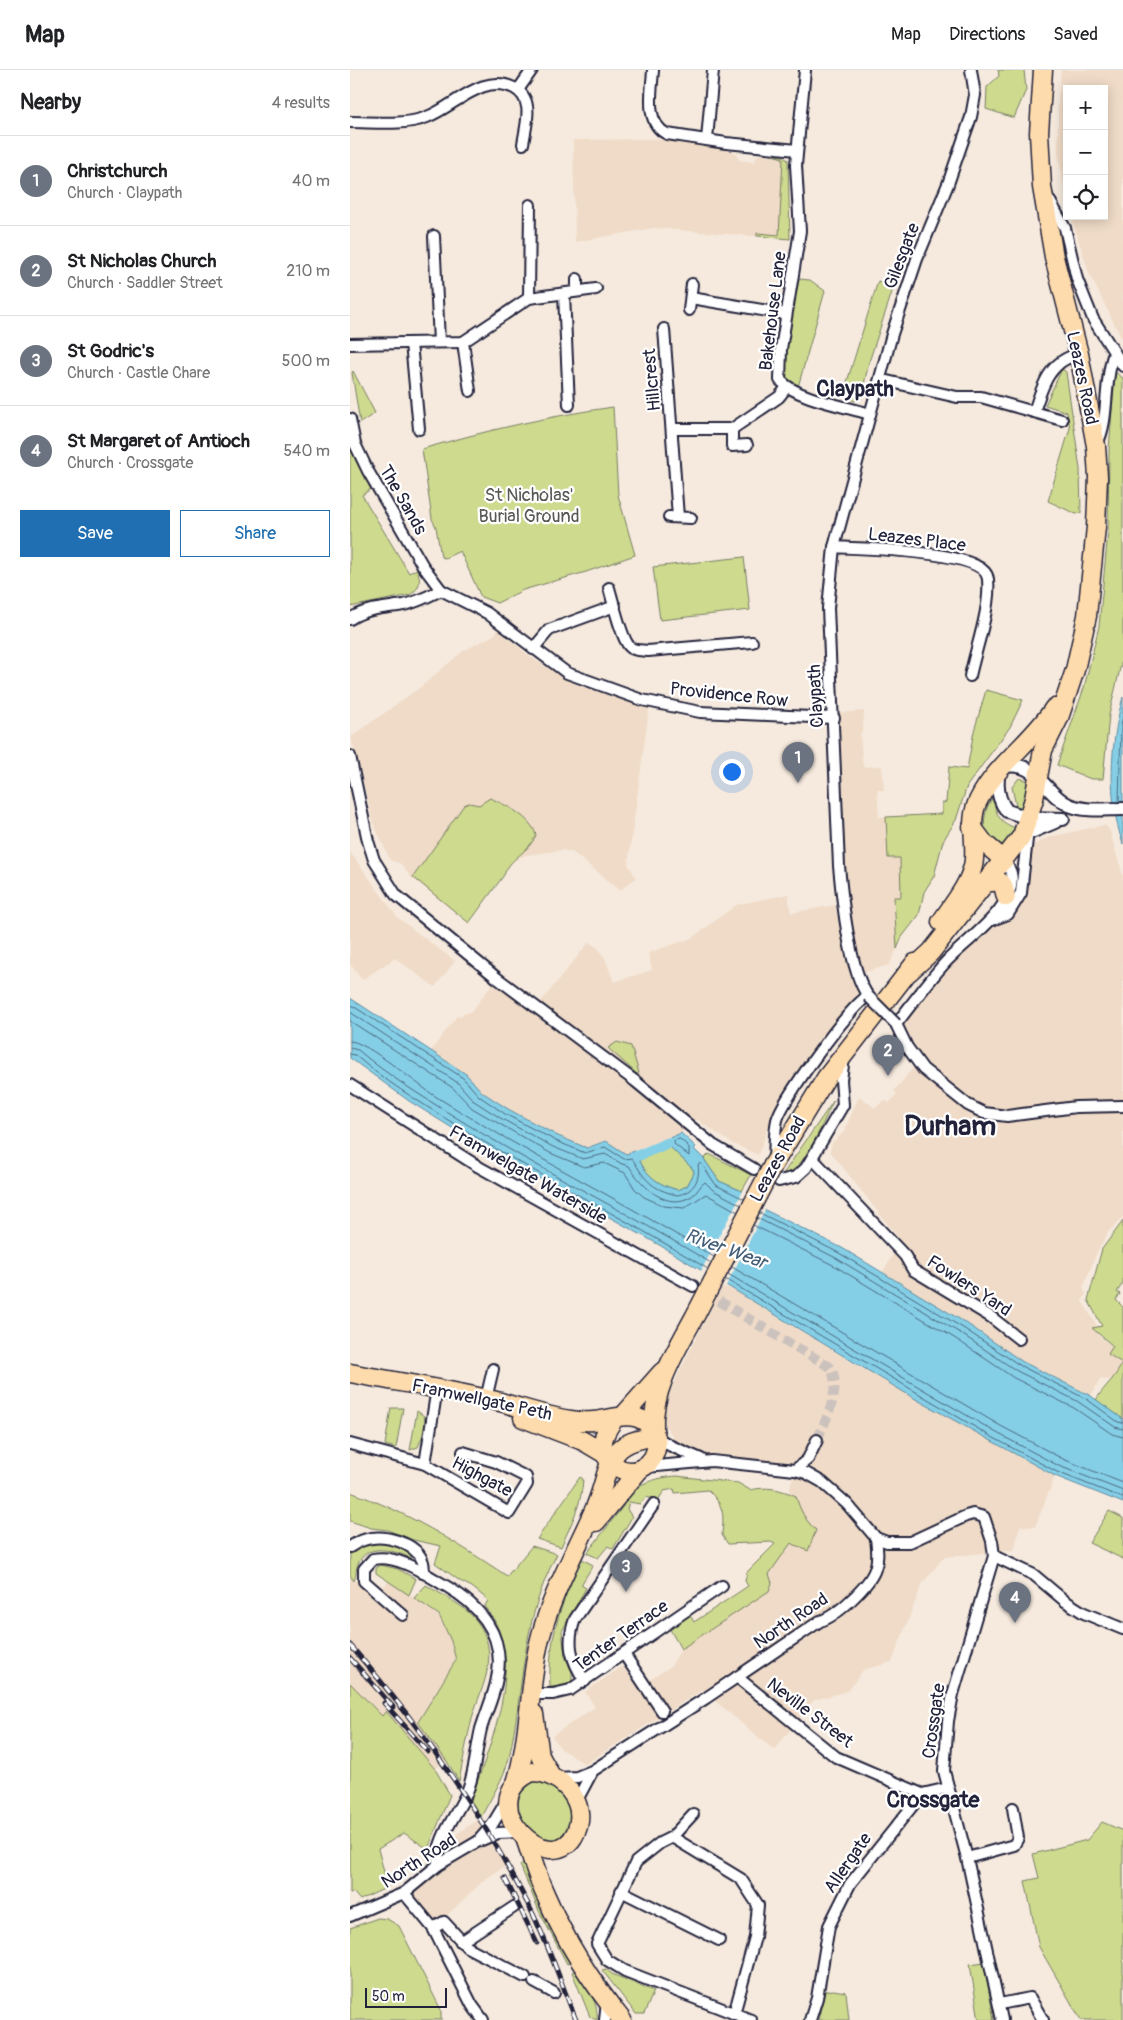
<!DOCTYPE html>
<meta charset="utf-8">
<style>
:root{--surface:#fff;--page:#f2f2f2;--text:#202124;--muted:#757577;--line:#e0e0e0;--accent:#1f6fb2}
body{margin:0;font-family:Pangolin,sans-serif;background:var(--page);color:var(--text)}
.controls{position:absolute;right:15px;top:15px;display:grid;overflow:hidden;border-radius:0px;box-shadow:0 2px 12px #0003}
.controls button{width:45px;height:45px;display:grid;place-items:center;padding:0;border:0;border-bottom:1px solid var(--line);background:var(--surface);color:var(--text);font:25px sans-serif}
.scale{position:absolute;left:15px;bottom:12px;width:82px;box-sizing:border-box;padding-left:5px;border:2px solid #22223b;border-top:0;font-size:14px;line-height:18px;white-space:nowrap;color:#22223b;-webkit-text-stroke:4px #fff;paint-order:stroke}
.you{position:absolute;left:381px;top:701px;width:18px;height:18px;margin:-12px;border:4px solid #fff;border-radius:50%;background:#1a73e8;box-shadow:0 0 0 8px #1a73e833}
.badge{display:grid;place-items:center;width:32px;height:32px;border-radius:50%;background:var(--accent);color:#fff;font-size:16px;font-weight:700}
.pin{position:absolute;translate:-50% -41px;filter:drop-shadow(0 1px 2px #0008)}
.pin::after{content:'';position:absolute;top:26px;width:18px;height:15px;background:inherit;clip-path:polygon(0 0,100% 0,50% 100%)}
.list{margin:0;padding:0;list-style:none}
h2{display:flex;justify-content:space-between;align-items:center;height:65px;margin:0;padding:0 20px;font-size:21px}
h2 small{font-size:16px;font-weight:400;color:var(--muted)}
.list li{display:grid;grid-template-columns:32px 1fr auto;gap:15px;align-items:center;box-sizing:border-box;height:90px;padding:0 20px;border-top:1px solid var(--line)}
.list b{display:block;font-size:19px;white-space:nowrap}
.list p{margin:0;font-size:16px;white-space:nowrap;color:var(--muted)}
.list em{font-size:16px;font-style:normal;color:var(--muted)}
.actions{display:flex;gap:10px;padding:15px 20px}
.actions a{flex:1;padding:11px 0;border:1px solid var(--accent);border-radius:0px;text-align:center;font-size:18px;color:var(--accent)}
.actions .main{background:var(--accent);color:#fff}
.icon{flex:none;width:28px;height:28px;fill:none;stroke:currentColor;stroke-width:2;stroke-linecap:round;stroke-linejoin:round}
.map{position:relative;flex:none;width:773px;height:1950px;overflow:hidden}
header{display:flex;align-items:center;gap:30px;box-sizing:border-box;height:70px;padding:0 25px;background:var(--surface);border-bottom:1px solid var(--line)}
header strong{font-size:24px}
nav{display:flex;gap:28px;margin-inline-start:auto;font-size:18px}
main{display:flex}
aside{flex:1;background:var(--surface)}
.map>svg:first-child{display:block}
</style>
<header>
<strong>Map</strong>
<nav><a>Map</a><a>Directions</a><a>Saved</a></nav>
</header>
<main>
<aside>
<h2>Nearby<small>4 results</small></h2>
<ul class="list">
<li><span class="badge" style="background:#6b7280">1</span><div><b>Christchurch</b><p>Church · Claypath</p></div><em>40 m</em></li>
<li><span class="badge" style="background:#6b7280">2</span><div><b>St Nicholas Church</b><p>Church · Saddler Street</p></div><em>210 m</em></li>
<li><span class="badge" style="background:#6b7280">3</span><div><b>St Godric's</b><p>Church · Castle Chare</p></div><em>500 m</em></li>
<li><span class="badge" style="background:#6b7280">4</span><div><b>St Margaret of Antioch</b><p>Church · Crossgate</p></div><em>540 m</em></li>
</ul>
<div class="actions"><a class="main">Save</a><a>Share</a></div>
</aside>
<div class="map">
<svg width="773" height="1950" viewBox="0 0 773 1950">
<rect width="100%" height="100%" fill="#f6eade"/>
<filter id="ink" filterUnits="userSpaceOnUse"><feTurbulence type="fractalNoise" baseFrequency=".02" numOctaves="2"/><feDisplacementMap in="SourceGraphic" scale="10" xChannelSelector="R" yChannelSelector="G"/><feConvolveMatrix kernelMatrix="1 2 1 2 8 2 1 2 1" color-interpolation-filters="sRGB"/></filter>
<g filter="url(#ink)">
<g fill="#efdbc7">
<polygon points="711,0 773,0 773,271 739,203 721,146 754,146 754,19 717,19 717,133 708,84 708,36"/>
<polygon points="305,69 383,81 387,84 389,90 404,92 407,86 411,84 437,88 440,169 303,158 225,172 223,70"/>
<polygon points="148,560 179,586 222,613 299,639 278,794 286,808 270,820 222,782 213,780 176,785 164,790 156,797 154,805 119,853 60,806 51,794 40,790 24,754 1,667 72,616 113,581 144,565"/>
<polygon points="514,641 513,659 510,664 513,697 532,696 534,720 527,720 529,747 536,747 538,788 550,788 551,827 544,827 547,879 539,895 508,904 492,836 484,643"/>
<polygon points="754,755 759,759 773,806 773,1147 759,1161 746,1184 733,1218 736,1224 732,1231 747,1256 743,1257 751,1268 763,1276 773,1293 766,1307 757,1310 750,1309 741,1326 673,1292 616,1253 532,1203 547,1178 547,1166 480,1081 482,1073 494,1062 509,1026 525,1038 535,1030 539,1033 547,1024 544,1021 567,993 546,954 595,892 665,834 677,778 699,767"/>
<polygon points="0,782 48,848 105,891 85,917 45,888 12,910 0,894"/>
<polygon points="438,824 441,843 485,835 509,922 424,1042 408,1085 383,1074 346,1049 331,1063 276,1084 256,1071 237,1078 208,1066 157,1039 132,1022 116,1004 81,981 106,947 122,941 147,908 186,938 239,872 248,878 255,888 264,912 302,900 298,883 342,868 386,835"/>
<polygon points="372,1216 385,1221 512,1298 705,1406 685,1457 670,1456 664,1480 594,1487 572,1514 542,1592 513,1600 498,1621 464,1630 424,1680 352,1620 235,1694 211,1679 202,1666 245,1637 235,1622 273,1596 288,1618 321,1596 331,1579 410,1509 425,1475 445,1400 362,1391 321,1376 323,1366 314,1354 316,1329"/>
<polygon points="0,1505 4,1511 19,1507 22,1512 33,1518 39,1510 88,1545 101,1571 106,1590 68,1652 96,1690 85,1699 37,1642 32,1646 0,1614"/>
<polygon points="131,1747 160,1793 134,1810 97,1845 94,1852 83,1858 54,1823 93,1787 101,1768"/>
</g>
<g fill="#ceda8e" stroke="#787e64">
<polygon points="648,0 674,0 676,20 664,48 636,39 637,17 649,6"/>
<polygon points="422,85 433,86 438,90 440,169 407,166 407,163 429,165 433,88"/>
<path d="M449 209 460 210 475 221 448 317 437 312C427 288 444 235 449 209Z"/>
<polygon points="528,211 544,216 519,292 511,328 504,331 493,325"/>
<polygon points="712,299 716,302 730,399 731,443 726,444 698,431 720,358 717,342 695,335"/>
<polygon points="3,301 25,343 10,353 2,303"/>
<polygon points="765,302 773,308 773,586 759,645 753,709 741,709 707,695 734,618 749,556 758,462 759,380"/>
<path d="M263 337 268 425 285 485 236 502 173 520 147 533 131 527 110 481 95 488 91 487 86 457 82 449 72 379C134 361 199 346 263 337Z"/>
<path d="M0 378 21 419 12 425 59 503 67 499C71 511 71 517 60 525L0 537Z"/>
<polygon points="394,487 400,540 310,550 303,497"/>
<polygon points="636,620 673,630 660,657 617,716 606,750 593,771 584,806 574,822 569,845 552,867 547,879 544,827 551,827 550,788 538,788 536,747 592,744 592,733 596,732 599,697 617,699 624,661"/>
<path d="M669 708 676 710C679 717 677 733 671 738L666 736 662 717Z"/>
<path d="M643 727C646 744 648 752 666 758L654 782C649 776 642 771 637 765 631 756 636 735 643 727Z"/>
<path d="M140 728C156 735 181 747 186 765 180 782 159 788 154 805L119 853 63 807 114 735 119 733 129 735Z"/>
<polygon points="267,972 281,976 289,1003 287,1004 258,978"/>
<path d="M484 1030C474 1048 455 1103 433 1104Z"/>
<path d="M320 1077 343 1099 344 1103 337 1116 328 1120C308 1115 298 1107 289 1090Z"/>
<polygon points="359,1084 401,1105 392,1121 369,1111 354,1089"/>
<path d="M773 1151V1213L767 1222 770 1224 766 1230 773 1237V1349L746 1330C754 1316 766 1308 772 1293L758 1284 763 1276 742 1258 752 1256 738 1230 752 1179Z"/>
<polygon points="41,1338 53,1338 46,1378 35,1375"/>
<polygon points="67,1341 74,1346 76,1357 68,1377 60,1380"/>
<path d="M327 1406 388 1413 400 1420C417 1416 430 1419 446 1426 449 1438 456 1452 466 1460L458 1481 441 1473 419 1504 422 1513 419 1521 331 1579 317 1554 337 1540 344 1552 398 1516 395 1511 397 1502 425 1474 421 1472 378 1474 372 1465C374 1443 374 1436 358 1420L325 1423 324 1419 314 1421 308 1430 296 1427 290 1434 279 1432 277 1439 282 1447 263 1479 258 1476 248 1488 237 1483 274 1435 272 1433C280 1414 309 1407 327 1406Z"/>
<path d="M230 1407 233 1409C232 1434 221 1454 211 1477L187 1469Z"/>
<path d="M0 1422C56 1441 107 1473 157 1506L182 1476 207 1484C170 1554 175 1615 159 1688 154 1708 141 1728 131 1747L121 1731C140 1671 179 1592 135 1536L138 1530 122 1517 110 1511 85 1493 91 1476 59 1469 38 1460 21 1458 0 1451Z"/>
<polygon points="759,1441 773,1448 773,1489 739,1473"/>
<path d="M29 1473 46 1476 60 1483 61 1488C45 1481 19 1472 9 1492 5 1498 7 1505 4 1511L0 1505V1484L12 1476Z"/>
<path d="M232 1489 243 1495 231 1515 236 1518 212 1561 215 1586 222 1601V1610L219 1615 200 1617C198 1568 211 1532 232 1489Z"/>
<polygon points="31,1495 48,1499 66,1509 59,1525 26,1503 26,1498"/>
<path d="M76 1515C92 1525 114 1535 126 1550 152 1584 132 1614 122 1648 117 1669 113 1690 109 1711L96 1690 68 1652 106 1590 101 1571 89 1545 64 1528Z"/>
<polygon points="0,1613 32,1646 36,1641 85,1699 100,1725 78,1779 54,1763 28,1779 38,1817 10,1830 3,1822 0,1823"/>
<path d="M188 1711C211 1715 220 1731 221 1753L210 1769C205 1770 198 1772 194 1770 181 1766 167 1745 168 1732 169 1725 173 1719 177 1714Z"/>
<polygon points="752,1752 773,1761 773,1950 731,1950 689,1877 675,1811 689,1808 683,1784 737,1770"/>
<polygon points="176,1791 193,1844 220,1893 217,1894 189,1841 170,1795"/>
<polygon points="28,1848 37,1849 49,1856 91,1940 91,1950 0,1950 0,1858"/>
<polygon points="634,1892 644,1950 629,1950 620,1894"/>
<polygon points="256,1899 262,1904 304,1921 294,1944 286,1944 252,1900"/>
<path d="M224 1901C235 1916 249 1930 247 1950L240 1947 222 1902Z"/>
<polygon points="483,1920 496,1922 499,1950 468,1950 475,1921"/>
</g>
<g fill="#85cfe6" stroke="#5d8aa2">
<path d="M773 627V774C757 728 760 674 773 627Z"/>
<path d="M0 928 116 1004 132 1022 158 1039 208 1066 237 1078 256 1071 276 1084 285 1081C294 1103 305 1114 328 1120L337 1116 344 1103 343 1099 320 1077 317 1069 331 1063 346 1077 344 1079 354 1089 369 1111 392 1121 415 1140 492 1178 616 1253 673 1292 741 1326 773 1349V1433L705 1406 562 1327 306 1173 131 1076 59 1031 0 988Z"/>
</g>
<polygon fill="#f6eade" points="394,1119 416,1138 375,1218 350,1203"/>
<g fill="none" stroke-linecap="round" stroke-linejoin="round">
<g stroke="#4a677f" stroke-width="1">
<polyline points="769,732 771,656 773,646"/>
<path d="M0 934 113 1008 129 1026 155 1044 206 1071 235 1083 255 1077 274 1089 282 1088C295 1110 301 1119 327 1125 342 1123 351 1110 348 1095L351 1093 366 1115 394 1129"/>
<path d="M0 942 108 1013 124 1031 152 1049 203 1077 233 1089 255 1084 272 1094 279 1096C292 1116 316 1142 342 1126 348 1122 350 1115 355 1112L363 1120 391 1135"/>
<polyline points="0,951 103,1018 122,1038 200,1083 234,1097 254,1093 275,1103 285,1119 294,1127 314,1136 334,1138 356,1124 388,1142"/>
<path d="M0 971C16 971 68 1015 85 1026 176 1083 273 1131 364 1187"/>
<path d="M0 978 8 980C37 1005 70 1025 102 1045 186 1098 276 1141 361 1193"/>
<path d="M0 984 5 985C33 1010 67 1030 98 1050 183 1103 273 1147 358 1199"/>
<polygon points="330,1069 339,1077 339,1086 324,1074 324,1071"/>
<polyline points="410,1143 489,1183 613,1258 671,1296 738,1330 768,1352 773,1353"/>
<polyline points="407,1148 486,1188 610,1263 667,1301 727,1331 765,1357 773,1359"/>
<polyline points="403,1155 483,1195 606,1269 664,1308 724,1338 762,1364 773,1367"/>
<polyline points="382,1197 649,1355 713,1389 773,1413"/>
<polyline points="378,1204 645,1362 709,1396 773,1421"/>
<polyline points="375,1209 642,1367 707,1402 773,1428"/>
</g>
<polyline stroke="#85cfe6" stroke-width="11" points="287,1086 318,1073"/>
<path stroke="#ccc2bd" stroke-width="10" stroke-dasharray="10 5" stroke-linecap="butt" d="M343 1216 480 1297C493 1318 476 1349 467 1370"/>
<g stroke="#22223b" stroke-width="14">
<g id="minor">
<path d="M303 0C302 21 294 53 317 64L376 73 447 80"/>
<path d="M455 0 446 95 450 161 431 279 430 310C447 329 495 336 520 344"/>
<polyline points="168,20 182,0"/>
<path d="M0 52C24 52 54 56 77 47 104 37 133 2 164 18 185 29 176 54 173 74"/>
<polyline points="357,70 363,0"/>
<polyline points="697,126 715,158 727,209 743,249 773,296"/>
<polyline points="84,166 89,272"/>
<polyline points="227,220 227,209"/>
<polyline points="214,224 219,335"/>
<polyline points="179,228 180,135"/>
<polyline points="341,228 436,244"/>
<polyline points="339,240 342,214"/>
<polyline points="314,259 328,447"/>
<polyline points="113,272 120,321"/>
<polyline points="61,273 69,359"/>
<polyline points="0,274 113,272 179,228 246,219"/>
<path d="M537 311 607 327H631L684 342C692 316 700 290 729 284"/>
<polyline points="684,342 712,350"/>
<polyline points="0,349 5,374 18,401 73,496 91,520 137,543 217,603 292,630 350,642 484,648"/>
<polyline points="323,359 382,359 429,327 437,317"/>
<polyline points="382,359 382,376 397,375"/>
<path d="M747 374C760 348 753 313 764 283"/>
<polyline points="319,447 341,448"/>
<path d="M484 477C509 479 635 479 638 509 641 537 626 578 620 606"/>
<path d="M259 518C263 531 271 567 279 576 283 581 292 580 298 581L402 572"/>
<path d="M0 549C17 538 35 538 54 535 68 532 79 526 91 520"/>
<polyline points="183,579 199,560 265,536"/>
<polyline points="0,686 18,771 24,790 46,825 147,908 285,1011 363,1075 404,1099"/>
<path d="M654 790C656 794 660 799 661 803 669 837 613 872 594 894 577 913 562 934 546 954L557 977 573 999 618 1035 634 1043 657 1046 726 1037 773 1036"/>
<polyline points="642,850 658,844 671,823 678,760"/>
<polyline points="0,1015 129,1097 343,1216"/>
<path d="M424 1089C425 1077 424 1063 427 1050 432 1030 499 937 518 926 499 900 492 828 489 796L478 538 484 477 542 264 567 189 598 114 621 47 625 25 621 0"/>
<polyline points="463,1089 555,1186 563,1200 641,1247 669,1269"/>
<polyline points="429,1111 446,1107 456,1098 493,1035 491,1010 494,988"/>
<polyline points="136,1329 143,1299"/>
<polyline points="306,1367 321,1376 351,1389"/>
<polyline points="0,1374 75,1394 159,1443 177,1414 176,1407 146,1392 113,1382"/>
<polyline points="75,1394 87,1318"/>
<polyline points="296,1397 362,1391 445,1400 456,1403 472,1412 497,1434 526,1468 537,1472 560,1472 616,1446 623,1444 634,1447 642,1471 644,1486 603,1624 598,1651 594,1701 617,1788 652,1950"/>
<polyline points="445,1400 458,1389 467,1370"/>
<path d="M0 1477C7 1472 14 1469 22 1468 42 1465 79 1478 73 1503"/>
<polyline points="644,1486 684,1505 715,1531 734,1543 773,1559"/>
<path d="M53 1545 14 1511V1499L23 1489C48 1484 75 1504 96 1516 130 1536 156 1566 147 1608 144 1626 136 1642 131 1659 126 1680 125 1703 117 1722 107 1745 85 1770 88 1795"/>
<polyline points="274,1584 312,1641"/>
<polyline points="387,1607 486,1687 572,1724"/>
<path d="M235 1611C221 1590 216 1573 225 1549L304 1434"/>
<polyline points="181,1624 203,1624 220,1620 372,1516"/>
<path d="M207 1708 227 1707 242 1701 356 1628 470 1551C486 1547 520 1515 525 1499 529 1489 527 1478 526 1468"/>
<polyline points="226,1732 242,1702"/>
<polyline points="343,1744 322,1767 310,1773 286,1792 247,1874 257,1890 275,1901 401,1950"/>
<polyline points="322,1767 391,1809 408,1835 405,1867 384,1944"/>
<polyline points="130,1769 142,1755 157,1730"/>
<polyline points="617,1788 664,1775 668,1768 663,1738"/>
<polyline points="271,1821 369,1870"/>
<polyline points="54,1823 83,1858 122,1935 133,1950"/>
<polyline points="0,1846 54,1823 88,1795 127,1772 148,1763 169,1762"/>
<polyline points="83,1858 94,1852 117,1877 175,1907"/>
<polyline points="111,1872 164,1837"/>
<polyline points="184,1912 204,1923"/>
<polyline points="650,1934 680,1928 693,1950"/>
<polyline points="255,1950 257,1932"/>
<polyline points="460,1950 467,1928 479,1856 500,1814 572,1724 598,1718"/>
</g>
</g>
<g stroke="#22223b" stroke-width="16">
<g id="tertiary">
<path d="M653 697C686 688 694 724 719 735 736 742 755 739 773 739"/>
<path d="M649 701C646 716 648 730 657 741L679 748 713 749"/>
<polyline points="672,766 705,752"/>
</g>
</g>
<g stroke="#22223b" stroke-width="21">
<g id="trunk">
<polyline points="622,757 634,773 654,790"/>
<polyline points="634,813 649,811 653,815 656,827"/>
<path d="M591 852C602 835 618 817 623 796 628 774 617 751 629 729 647 694 683 671 704 638"/>
<polyline points="559,902 581,882 672,766 684,729 693,680 709,648 725,600 737,546 746,457 748,407 746,376 729,284 704,187 692,117 689,63 693,0"/>
<polyline points="423,1095 476,1008 565,893"/>
<path d="M0 1303C47 1312 96 1319 142 1330 168 1336 194 1346 220 1350 227 1351 235 1352 243 1351 259 1350 279 1341 294 1351 312 1362 310 1388 292 1398 274 1408 251 1391 253 1372 254 1362 260 1355 265 1348"/>
<polyline points="273,1346 312,1302"/>
<polyline points="173,1348 233,1371 255,1384"/>
<path d="M304 1361C301 1320 327 1279 346 1244"/>
<polyline points="246,1452 290,1399"/>
<polyline points="184,1644 190,1686 200,1704"/>
<path d="M182 1702C211 1702 239 1732 226 1762 203 1814 117 1733 182 1702Z"/>
<path d="M166 1713C179 1671 179 1621 188 1577 199 1528 224 1485 244 1440 262 1400 252 1371 306 1367"/>
<path d="M175 1768C182 1787 187 1807 196 1826 215 1870 242 1913 272 1950"/>
</g>
</g>
<use href="#minor" stroke="#fff" stroke-width="10"/>
<use href="#tertiary" stroke="#fff" stroke-width="12"/>
<use href="#trunk" stroke="#fedbac" stroke-width="18"/>
<g stroke="#22223b" stroke-width="5">
<g id="rail">
<path d="M0 1575C70 1655 131 1742 180 1838 198 1873 211 1913 226 1950"/>
<polyline points="0,1588 43,1637"/>
<polyline points="34,1633 78,1682"/>
<polyline points="155,1808 187,1873"/>
</g>
</g>
<use href="#rail" stroke="#fff" stroke-width="3" stroke-dasharray="9" stroke-linecap="butt"/>
<g stroke="#22223b" stroke-width="14" stroke-linecap="butt">
<polyline id="minor-bridge" points="518,926 546,954"/>
</g>
<g stroke="#22223b" stroke-width="21" stroke-linecap="butt">
<polyline id="trunk-bridge" points="346,1244 423,1095"/>
</g>
<use href="#minor-bridge" stroke="#fff" stroke-width="10"/>
<use href="#trunk-bridge" stroke="#fedbac" stroke-width="18"/>
</g>
</g>
<g text-anchor="middle" dominant-baseline="central" stroke-width="4.5" stroke-linejoin="round" paint-order="stroke">
<g font-size="18" fill="#22223b" stroke="#fff">
<text transform="translate(552 186) rotate(-69)">Gilesgate</text>
<text transform="translate(423 241) rotate(-83)">Bakehouse Lane</text>
<text transform="translate(732 308) rotate(78)">Leazes Road</text>
<text transform="translate(302 310) rotate(-95)">Hillcrest</text>
<text transform="translate(53 430) rotate(60)">The Sands</text>
<text transform="translate(567 470) rotate(7)">Leazes Place</text>
<text transform="translate(379 625) rotate(6)">Providence Row</text>
<text transform="translate(466 626) rotate(-93)">Claypath</text>
<text transform="translate(428 1089) rotate(-61)">Leazes Road</text>
<text transform="translate(178 1105) rotate(30)">Framwelgate Waterside</text>
<text transform="translate(619 1216) rotate(33)">Fowlers Yard</text>
<text transform="translate(132 1330) rotate(12)">Framwellgate Peth</text>
<text transform="translate(132 1407) rotate(28)">Highgate</text>
<text transform="translate(441 1551) rotate(-34)">North Road</text>
<text transform="translate(271 1566) rotate(-35)">Tenter Terrace</text>
<text transform="translate(460 1643) rotate(37)">Neville Street</text>
<text transform="translate(584 1651) rotate(-82)">Crossgate</text>
<text transform="translate(69 1791) rotate(-33)">North Road</text>
<text transform="translate(498 1793) rotate(-55)">Allergate</text>
</g>
<g font-size="18" fill="#565954" stroke="#fff">
<text x="179" y="425">St Nicholas'<tspan x="179" dy="21">Burial Ground</tspan></text>
</g>
<g font-size="19" font-style="italic" fill="#455f77" stroke="#fff">
<text transform="translate(376 1179) rotate(20)">River Wear</text>
</g>
<g font-size="22" font-weight="bold" fill="#22223b" stroke="#fff">
<text x="505" y="319">Claypath</text>
<text x="583" y="1730">Crossgate</text>
</g>
<g font-size="28" font-weight="bold" fill="#22223b" stroke="#fff">
<text x="600" y="1056">Durham</text>
</g>
</g>
</svg>
<div class="controls">
<button>+</button>
<button>−</button>
<button><svg class="icon" aria-label="locate" viewBox="0 0 24 24"><circle cx="12" cy="12" r="6"/><path d="M12 2v4M12 18v4M2 12h4M18 12h4"/></svg></button>
</div>
<div class="scale">50 m</div>
<div class="you"></div>
<div class="pin badge" style="left:448px;top:713px;background:#6b7280">1</div>
<div class="pin badge" style="left:538px;top:1006px;background:#6b7280">2</div>
<div class="pin badge" style="left:276px;top:1522px;background:#6b7280">3</div>
<div class="pin badge" style="left:665px;top:1553px;background:#6b7280">4</div>
</div>
</main>
